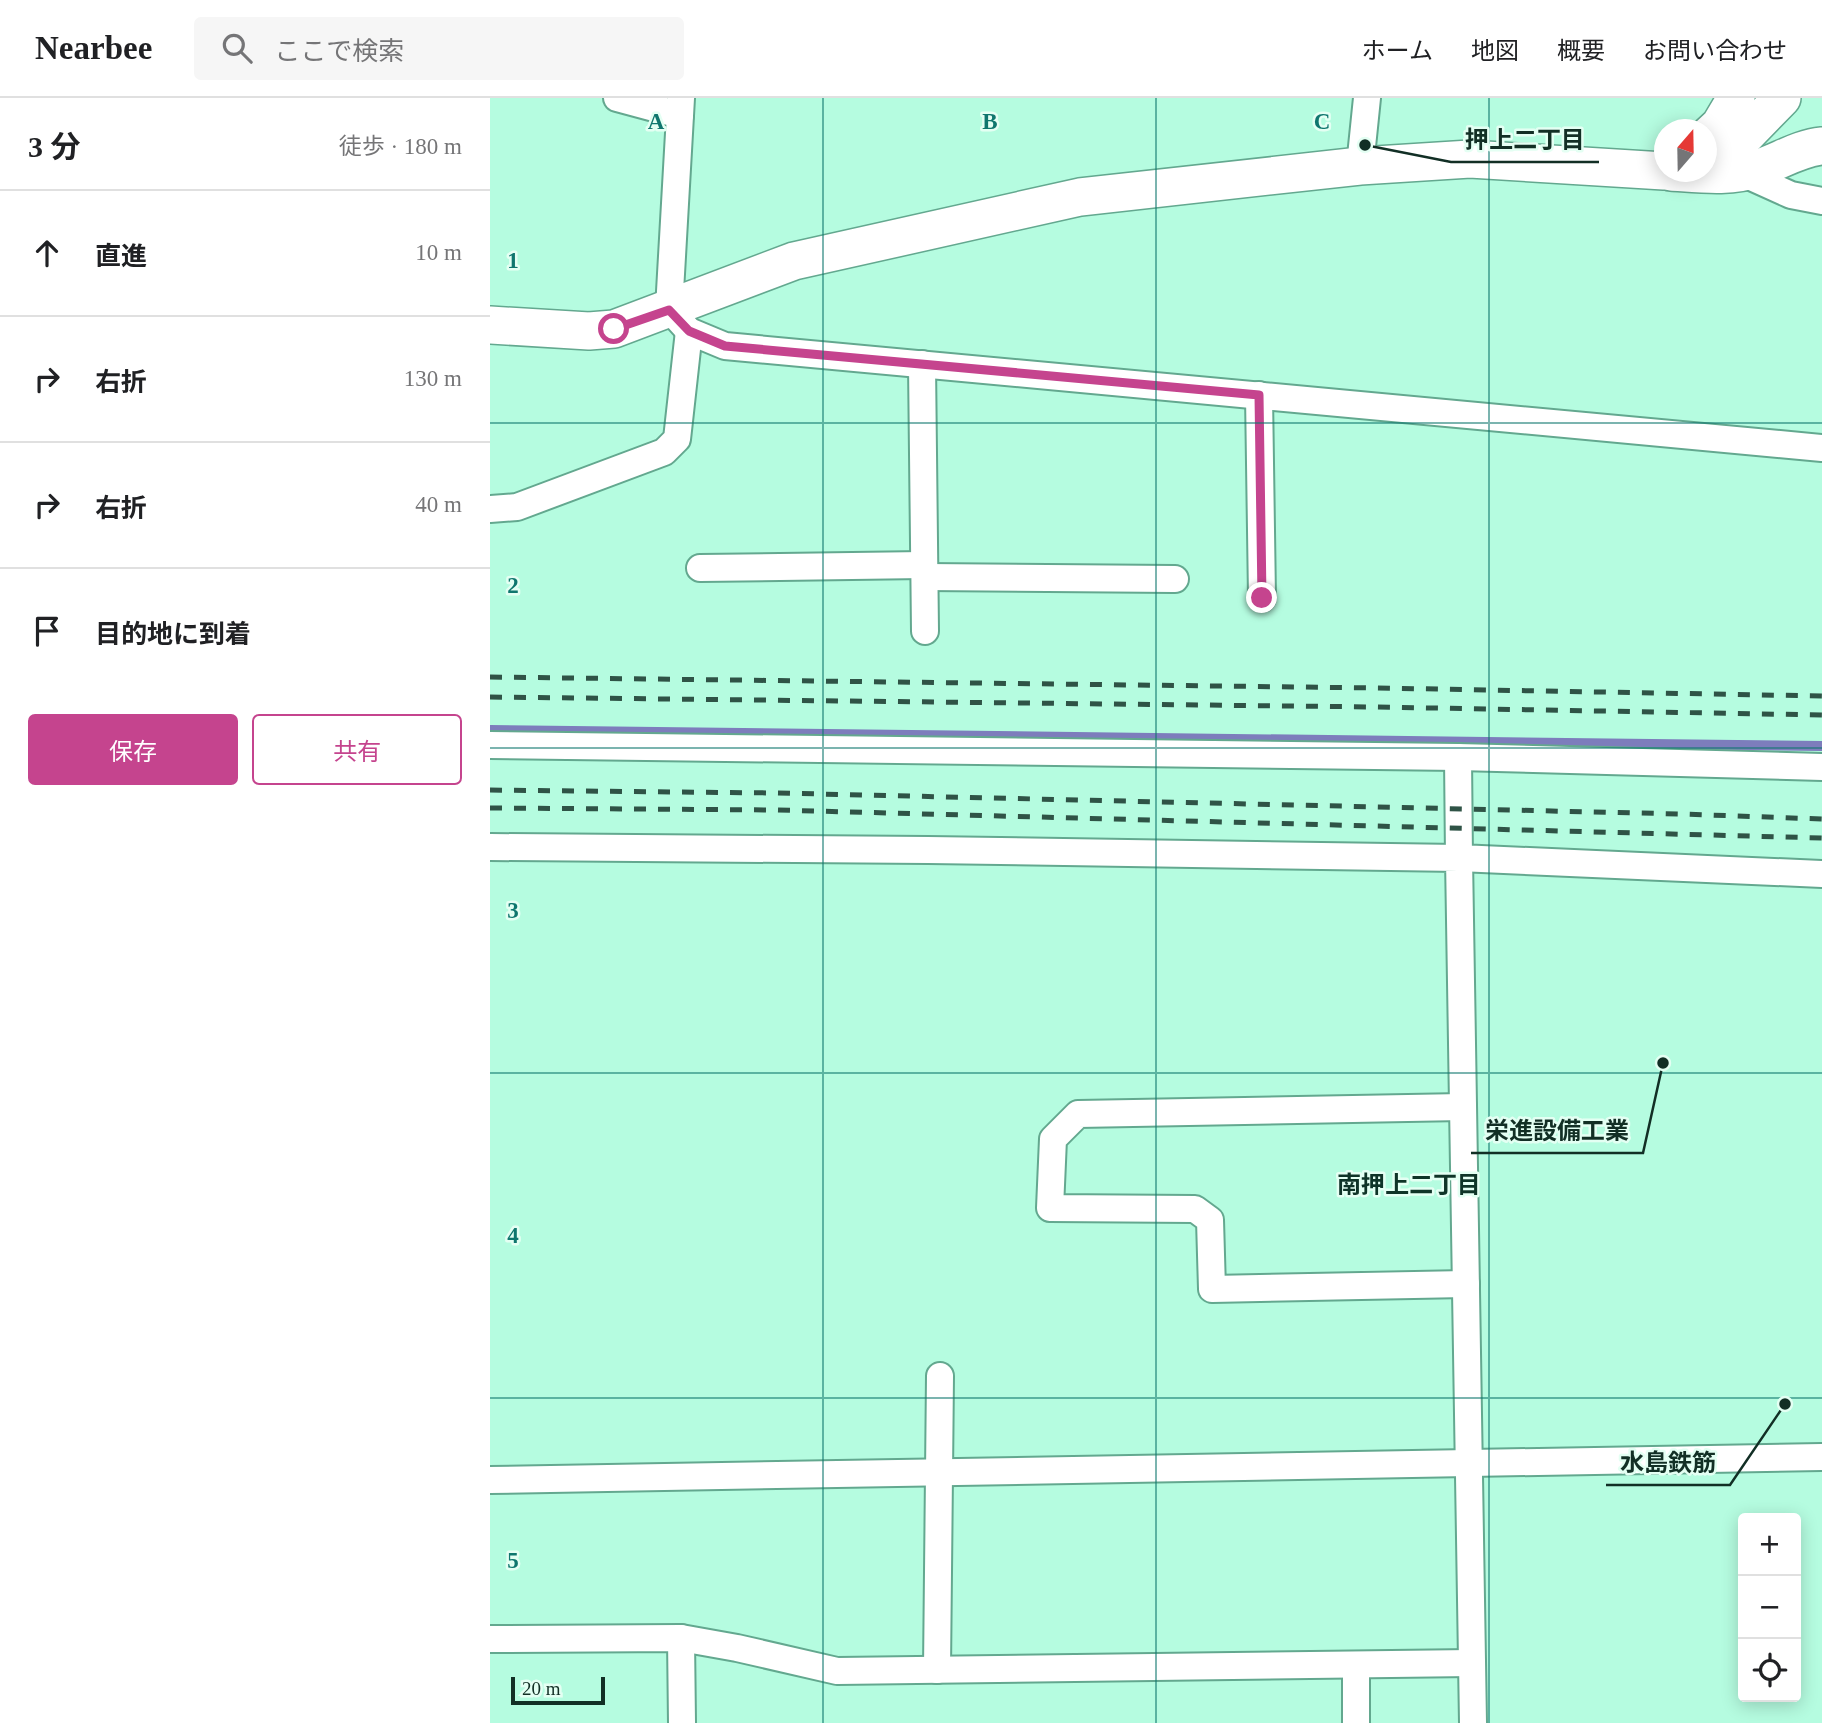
<!DOCTYPE html>
<html lang="ja">
<meta charset="utf-8">
<style>
:root{--surface:#fff;--page:#f6f6f6;--text:#202124;--muted:#757577;--line:#e0e0e0;--accent:#c5448e}
body{margin:0;font-family:"Times New Roman","Noto Sans JP",serif;background:var(--page);color:var(--text)}
.controls{position:absolute;right:21px;bottom:21px;display:grid;overflow:hidden;border-radius:7px;box-shadow:0 4px 18px #0003}
.controls button{width:63px;height:63px;display:grid;place-items:center;padding:0;border:0;border-bottom:2px solid var(--line);background:var(--surface);color:var(--text);font:35px sans-serif}
.compass{position:absolute;left:1164px;top:21px;width:63px;height:63px;border-radius:50%;background:var(--surface);box-shadow:0 4px 18px #0003;rotate:20deg}
.scale{position:absolute;left:21px;bottom:18px;width:94px;box-sizing:border-box;padding-left:7px;border:4px solid #122f25;border-top:0;font-size:19px;line-height:24px;white-space:nowrap;color:#122f25;-webkit-text-stroke:5px #e4fff3;paint-order:stroke}
.stop{position:absolute;width:21px;height:21px;margin:-16px;border:5px solid #c5448e;border-radius:50%;background:#fff}
.stop.end{background:#c5448e;border-color:#fff;box-shadow:0 2px 7px #0008}
.list{margin:0;padding:0;list-style:none}
h2{display:flex;justify-content:space-between;align-items:center;height:91px;margin:0;padding:0 28px;font-size:30px}
h2 small{font-size:23px;font-weight:400;color:var(--muted)}
.list li{display:grid;grid-template-columns:46px 1fr auto;gap:21px;align-items:center;box-sizing:border-box;height:126px;padding:0 28px;border-top:2px solid var(--line)}
.list b{display:block;font-size:26px;white-space:nowrap}
.list em{font-size:23px;font-style:normal;color:var(--muted)}
.actions{display:flex;gap:14px;padding:21px 28px}
.actions a{flex:1;padding:16px 0;border:2px solid var(--accent);border-radius:7px;text-align:center;font-size:24px;color:var(--accent)}
.actions .main{background:var(--accent);color:#fff}
.icon{flex:none;width:38px;height:38px;fill:none;stroke:currentColor;stroke-width:2;stroke-linecap:round;stroke-linejoin:round}
.map{position:relative;flex:none;width:1332px;height:1625px;overflow:hidden}
header{display:flex;align-items:center;gap:42px;box-sizing:border-box;height:98px;padding:0 35px;background:var(--surface);border-bottom:2px solid var(--line)}
header strong{font-size:33px}
nav{display:flex;gap:38px;margin-inline-start:auto;font-size:24px}
.search{width:490px;height:63px;background:var(--page);display:flex;align-items:center;gap:18px;box-sizing:border-box;padding:0 24px;border-radius:7px;color:var(--muted);font-size:26px}
main{display:flex}
aside{flex:1;background:var(--surface)}
.map>svg:first-child{display:block}
</style>
<header>
<strong>Nearbee</strong>
<div class="search"><svg class="icon" aria-label="search" viewBox="0 0 24 24"><circle cx="10" cy="10" r="6"/><path d="M15 15l6 6"/></svg>ここで検索</div>
<nav><a>ホーム</a><a>地図</a><a>概要</a><a>お問い合わせ</a></nav>
</header>
<main>
<aside>
<h2>3 分<small>徒歩 · 180 m</small></h2>
<ul class="list">
<li><svg class="icon" aria-label="ahead" viewBox="0 0 24 24"><path d="M12 20V5M6 11l6-6 6 6"/></svg><div><b>直進</b></div><em>10 m</em></li>
<li><svg class="icon" aria-label="right" viewBox="0 0 24 24"><path d="M7 20v-9h11M14 6l5 5-5 5"/></svg><div><b>右折</b></div><em>130 m</em></li>
<li><svg class="icon" aria-label="right" viewBox="0 0 24 24"><path d="M7 20v-9h11M14 6l5 5-5 5"/></svg><div><b>右折</b></div><em>40 m</em></li>
<li><svg class="icon" aria-label="arrive" viewBox="0 0 24 24"><path d="M6 21V4h12l-3 4 3 4H6"/></svg><div><b>目的地に到着</b></div></li>
</ul>
<div class="actions"><a class="main">保存</a><a>共有</a></div>
</aside>
<div class="map">
<svg width="1332" height="1625" viewBox="0 0 1332 1625">
<rect width="100%" height="100%" fill="#b5fce0"/>
<g fill="none" stroke-linecap="round" stroke-linejoin="round">
<polyline stroke="#7d7dbc" stroke-width="10" points="0,632 1332,648"/>
<g stroke="#63a88f" stroke-width="30">
<g id="street">
<polyline points="127,0 190,17"/>
<polyline points="191,0 179,211 199,233 235,248 1332,350"/>
<polyline points="870,68 877,0"/>
<polyline points="1250,74 1301,97 1332,103"/>
<polyline points="432,266 435,533"/>
<polyline points="769,297 772,500"/>
<polyline points="0,411 27,409 174,354 187,341 199,233"/>
<polyline points="210,470 434,467"/>
<polyline points="435,479 685,481"/>
<polyline points="0,647 968,659 1332,669"/>
<polyline points="968,659 969,760 1332,776"/>
<polyline points="0,749 438,752 969,760 983,1625"/>
<polyline points="973,1009 588,1016 563,1041 560,1110 705,1111 720,1122 722,1191 976,1186"/>
<polyline points="0,1382 1332,1359"/>
<polyline points="191,1540 247,1550 347,1573 982,1565"/>
<polyline points="0,1541 191,1540 192,1625"/>
<polyline points="447,1572 450,1278"/>
<polyline points="866,1625 866,1567"/>
</g>
</g>
<g stroke="#63a88f" stroke-width="40">
<g id="secondary">
<polyline points="1216,40 1230,27 1246,0"/>
<polyline points="1216,57 1253,40 1292,0"/>
<path d="M1181 74C1211 76 1240 80 1269 70 1290 63 1310 50 1332 48"/>
<polyline points="0,227 99,233 124,231 304,163 590,99 870,68 980,61 1174,73"/>
</g>
</g>
<use href="#street" stroke="#fff" stroke-width="26"/>
<use href="#secondary" stroke="#fff" stroke-width="37"/>
<g stroke="#2f5346" stroke-width="5" stroke-dasharray="12 12" stroke-linecap="butt">
<polyline points="0,579 888,590 1332,598"/>
<polyline points="0,599 887,609 1332,617"/>
<polyline points="0,692 287,695 1191,716 1332,721"/>
<polyline points="0,710 287,712 1332,740"/>
</g>
</g>
<g fill="none" stroke-linecap="round" stroke-linejoin="round">
<polyline stroke="#c5448e" stroke-width="9" points="124,231 179,212 199,233 235,248 769,297 772,500"/>
</g>
<path fill="none" stroke="#0f766e" stroke-width="2" stroke-opacity="0.55" d="M333 0V1625M666 0V1625M999 0V1625M0 325H1332M0 650H1332M0 975H1332M0 1300H1332"/>
<g text-anchor="middle" dominant-baseline="central" stroke-width="5" stroke-linejoin="round" paint-order="stroke">
<g font-size="24" font-weight="bold" fill="#0f3428" stroke="#e4fff3">
<text x="919" y="1087">南押上二丁目</text>
</g>
</g>
<g font-size="23" text-anchor="middle" font-weight="bold" fill="#0f766e" stroke="#e4fff3" stroke-width="5" stroke-linejoin="round" paint-order="stroke">
<text x="166" y="31">A</text>
<text x="500" y="31">B</text>
<text x="832" y="31">C</text>
<text x="23" y="170">1</text>
<text x="23" y="495">2</text>
<text x="23" y="820">3</text>
<text x="23" y="1145">4</text>
<text x="23" y="1470">5</text>
</g>
<path fill="none" stroke="#122f25" stroke-width="2.5" d="M875 47L961 64H1109M1173 965L1153 1055H981M1295 1306L1240 1387H1116"/>
<g fill="#122f25" stroke="#e4fff3" stroke-width="2.5">
<circle cx="875" cy="47" r="7"/>
<circle cx="1173" cy="965" r="7"/>
<circle cx="1295" cy="1306" r="7"/>
</g>
<g font-size="24" text-anchor="middle" font-weight="bold" fill="#122f25" stroke="#e4fff3" stroke-width="5" stroke-linejoin="round" paint-order="stroke">
<text x="1035" y="50">押上二丁目</text>
<text x="1067" y="1041">栄進設備工業</text>
<text x="1178" y="1373">水島鉄筋</text>
</g>
</svg>
<div class="controls">
<button>+</button>
<button>−</button>
<button><svg class="icon" aria-label="locate" viewBox="0 0 24 24"><circle cx="12" cy="12" r="6"/><path d="M12 2v4M12 18v4M2 12h4M18 12h4"/></svg></button>
</div>
<svg class="compass" viewBox="-18 -18 36 36"><path d="M0-13l5 13h-10z" fill="#e53935"/><path d="M0 13l5-13h-10z" fill="#757577"/></svg>
<div class="scale">20 m</div>
<div class="stop" style="left:124px;top:231px"></div>
<div class="stop end" style="left:772px;top:500px"></div>
</div>
</main>
